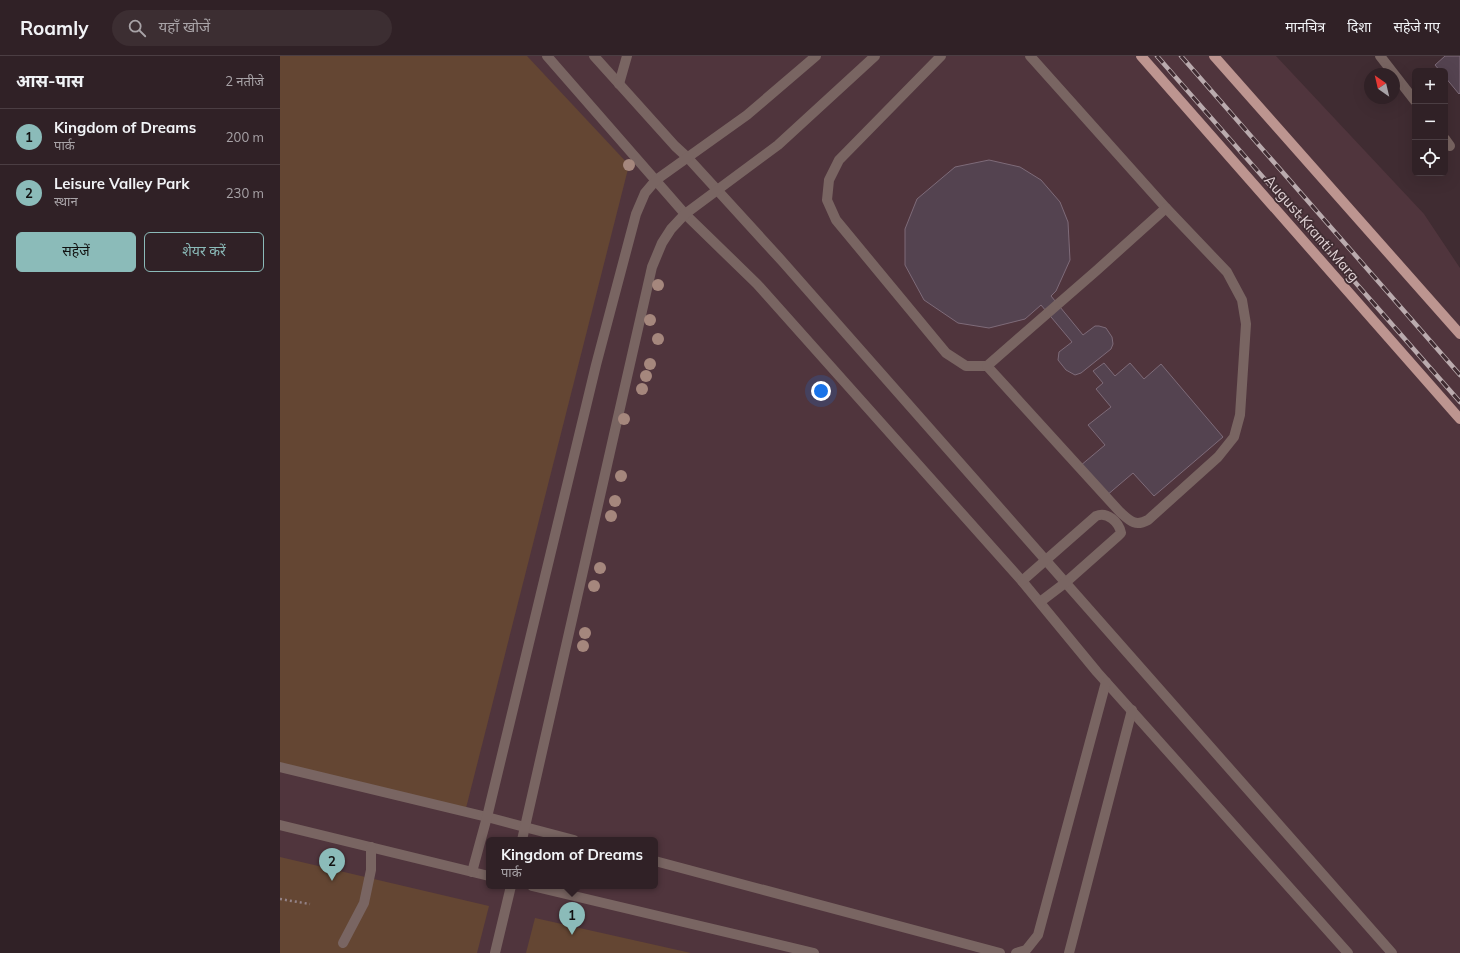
<!DOCTYPE html>
<html lang="hi">
<meta charset="utf-8">
<style>
:root{--surface:#302126;--page:#3c2e32;--text:#f1f3f6;--muted:#a8a3a7;--line:#4b3e43;--accent:#8bbbb9}
body{margin:0;font-family:Mulish,"Noto Sans Devanagari",sans-serif;background:var(--page);color:var(--text)}
.controls{position:absolute;right:12px;top:12px;display:grid;overflow:hidden;border-radius:6px;box-shadow:0 4px 16px #0002}
.controls button{width:36px;height:36px;display:grid;place-items:center;padding:0;border:0;border-bottom:1px solid var(--line);background:var(--surface);color:var(--text);font:20px sans-serif}
.compass{position:absolute;left:1084px;top:12px;width:36px;height:36px;border-radius:50%;background:var(--surface);box-shadow:0 4px 16px #0002;rotate:326deg}
.you{position:absolute;left:541px;top:335px;width:14px;height:14px;margin:-10px;border:3px solid #fff;border-radius:50%;background:#1a73e8;box-shadow:0 0 0 6px #1a73e833}
.badge{display:grid;place-items:center;width:26px;height:26px;border-radius:50%;background:var(--accent);color:#111;font-size:13px;font-weight:700}
.pin{position:absolute;translate:-50% -33px;filter:drop-shadow(0 1px 2px #0008)}
.pin::after{content:'';position:absolute;top:21px;width:14px;height:12px;background:inherit;clip-path:polygon(0 0,100% 0,50% 100%)}
.popup{position:absolute;left:206px;top:781px;width:172px;height:52px;box-sizing:border-box;display:grid;place-content:center;border-radius:6px;background:var(--surface);filter:drop-shadow(0 1px 3px #0005);font-size:13px;white-space:nowrap;color:var(--muted)}
.popup b{font-size:15px;color:var(--text)}
.popup::after{content:'';position:absolute;left:50%;top:100%;margin-left:-8px;border:8px solid transparent;border-top-color:var(--surface)}
.list{margin:0;padding:0;list-style:none}
h2{display:flex;justify-content:space-between;align-items:center;height:52px;margin:0;padding:0 16px;font-size:17px}
h2 small{font-size:13px;font-weight:400;color:var(--muted)}
.list li{display:grid;grid-template-columns:26px 1fr auto;gap:12px;align-items:center;box-sizing:border-box;height:56px;padding:0 16px;border-top:1px solid var(--line)}
.list b{display:block;font-size:15px;white-space:nowrap}
.list p{margin:0;font-size:13px;white-space:nowrap;color:var(--muted)}
.list em{font-size:13px;font-style:normal;color:var(--muted)}
.actions{display:flex;gap:8px;padding:12px 16px}
.actions a{flex:1;padding:9px 0;border:1px solid var(--accent);border-radius:6px;text-align:center;font-size:14px;color:var(--accent)}
.actions .main{background:var(--accent);color:#111}
.icon{flex:none;width:22px;height:22px;fill:none;stroke:currentColor;stroke-width:2;stroke-linecap:round;stroke-linejoin:round}
.map{position:relative;flex:none;width:1180px;height:897px;overflow:hidden}
header{display:flex;align-items:center;gap:24px;box-sizing:border-box;height:56px;padding:0 20px;background:var(--surface);border-bottom:1px solid var(--line)}
header strong{font-size:19px}
nav{display:flex;gap:22px;margin-inline-start:auto;font-size:14px}
.search{width:280px;height:36px;background:var(--page);display:flex;align-items:center;gap:10px;box-sizing:border-box;padding:0 14px;border-radius:22px;color:var(--muted);font-size:15px}
main{display:flex}
aside{flex:1;background:var(--surface)}
.map>svg:first-child{display:block}
</style>
<header>
<strong>Roamly</strong>
<div class="search"><svg class="icon" aria-label="search" viewBox="0 0 24 24"><circle cx="10" cy="10" r="6"/><path d="M15 15l6 6"/></svg>यहाँ खोजें</div>
<nav><a>मानचित्र</a><a>दिशा</a><a>सहेजे गए</a></nav>
</header>
<main>
<aside>
<h2>आस-पास<small>2 नतीजे</small></h2>
<ul class="list">
<li><span class="badge">1</span><div><b>Kingdom of Dreams</b><p>पार्क</p></div><em>200 m</em></li>
<li><span class="badge">2</span><div><b>Leisure Valley Park</b><p>स्थान</p></div><em>230 m</em></li>
</ul>
<div class="actions"><a class="main">सहेजें</a><a>शेयर करें</a></div>
</aside>
<div class="map">
<svg width="1180" height="897" viewBox="0 0 1180 897">
<rect width="100%" height="100%" fill="#402c32"/>
<path fill="#50353d" fill-rule="evenodd" d="M0 0H996L1144 158 1180 212V897H0ZM209 784H375V830H209Z"/>
<g fill="#644633">
<polygon points="0,0 247,0 349,109 185,756 0,713"/>
<polygon points="0,801 209,850 197,897 0,897"/>
<polygon points="255,862 411,897 246,897"/>
</g>
<g fill="#544350" stroke="#7e6b79">
<polygon points="1165,0 1180,0 1180,37 1179,38 1165,21 1165,15 1160,15 1155,9"/>
<polygon points="709,104 740,111 761,124 780,146 788,166 790,204 776,235 771,240 803,279 815,270 819,270 826,272 832,281 833,288 831,293 801,317 795,319 786,314 778,304 779,296 792,286 761,249 745,263 709,272 678,267 644,244 625,209 625,173 637,143 675,111"/>
<polygon points="824,307 835,320 850,307 864,323 881,308 943,381 874,440 853,417 826,440 800,410 825,389 808,369 831,351 816,333 823,327 813,315"/>
</g>
<g fill="none" stroke-linecap="round" stroke-linejoin="round">
<polyline stroke="#948388" stroke-width="2.5" stroke-dasharray="2 3" stroke-linecap="butt" points="0,843 30,848"/>
<g stroke="#796562" stroke-width="10">
<polyline points="267,0 405,158 477,228 742,525 817,616 1068,897"/>
<polyline points="314,0 395,90 408,102 502,205 1112,897"/>
<path d="M661 0 559 104 549 124 547 144 556 164 666 297 686 310H707L840 456C850 465 855 471 868 464L938 401 954 381 960 359 966 268 962 244 947 216 886 152 750 0"/>
<polyline points="1100,0 1135,45"/>
<polyline points="339,28 347,0"/>
<polyline points="1165,83 1170,90"/>
<polyline points="707,310 816,215 886,152"/>
<path d="M742 525 816 460C827 455 839 466 841 477L838 480 785 527 760 546"/>
<polyline points="0,711 207,761 294,784"/>
<polyline points="0,769 209,820"/>
<polyline points="242,784 372,211 382,187 391,173 405,158 498,89 595,0"/>
<polyline points="375,805 720,897"/>
<polyline points="192,816 207,761 316,309 356,158 365,137 376,124 467,59 536,0"/>
<polyline points="252,830 534,897"/>
<polyline points="63,887 84,847 91,814 91,791"/>
<polyline points="215,897 231,830"/>
<polyline points="736,897 746,894 758,879 826,626"/>
<polyline points="789,897 852,654"/>
</g>
<g stroke="#bd9590" stroke-width="10">
<polyline points="861,0 1180,363"/>
<polyline points="934,0 1180,278"/>
</g>
<g stroke="#baabae" stroke-width="4.5">
<g id="rail">
<polyline points="877,0 1180,346"/>
<polyline points="901,0 1180,319"/>
</g>
</g>
<use href="#rail" stroke="#402c32" stroke-width="3" stroke-dasharray="9" stroke-linecap="butt"/>
</g>
<g fill="#a5877d">
<circle cx="349" cy="109" r="6"/>
<circle cx="378" cy="229" r="6"/>
<circle cx="370" cy="264" r="6"/>
<circle cx="378" cy="283" r="6"/>
<circle cx="370" cy="308" r="6"/>
<circle cx="366" cy="320" r="6"/>
<circle cx="362" cy="333" r="6"/>
<circle cx="344" cy="363" r="6"/>
<circle cx="341" cy="420" r="6"/>
<circle cx="335" cy="445" r="6"/>
<circle cx="331" cy="460" r="6"/>
<circle cx="320" cy="512" r="6"/>
<circle cx="314" cy="530" r="6"/>
<circle cx="305" cy="577" r="6"/>
<circle cx="303" cy="590" r="6"/>
</g>
<g text-anchor="middle" dominant-baseline="central" stroke-width="3.5" stroke-linejoin="round" paint-order="stroke">
<g font-size="15" fill="#dfd1d4" stroke="#402c32">
<text transform="translate(1032 172) rotate(49)">August Kranti Marg</text>
</g>
</g>
</svg>
<div class="controls">
<button>+</button>
<button>−</button>
<button><svg class="icon" aria-label="locate" viewBox="0 0 24 24"><circle cx="12" cy="12" r="6"/><path d="M12 2v4M12 18v4M2 12h4M18 12h4"/></svg></button>
</div>
<svg class="compass" viewBox="-18 -18 36 36"><path d="M0-13l5 13h-10z" fill="#e53935"/><path d="M0 13l5-13h-10z" fill="#a8a3a7"/></svg>
<div class="you"></div>
<div class="pin badge" style="left:292px;top:879px">1</div>
<div class="popup"><b>Kingdom of Dreams</b>पार्क</div>
<div class="pin badge" style="left:52px;top:825px">2</div>
</div>
</main>
